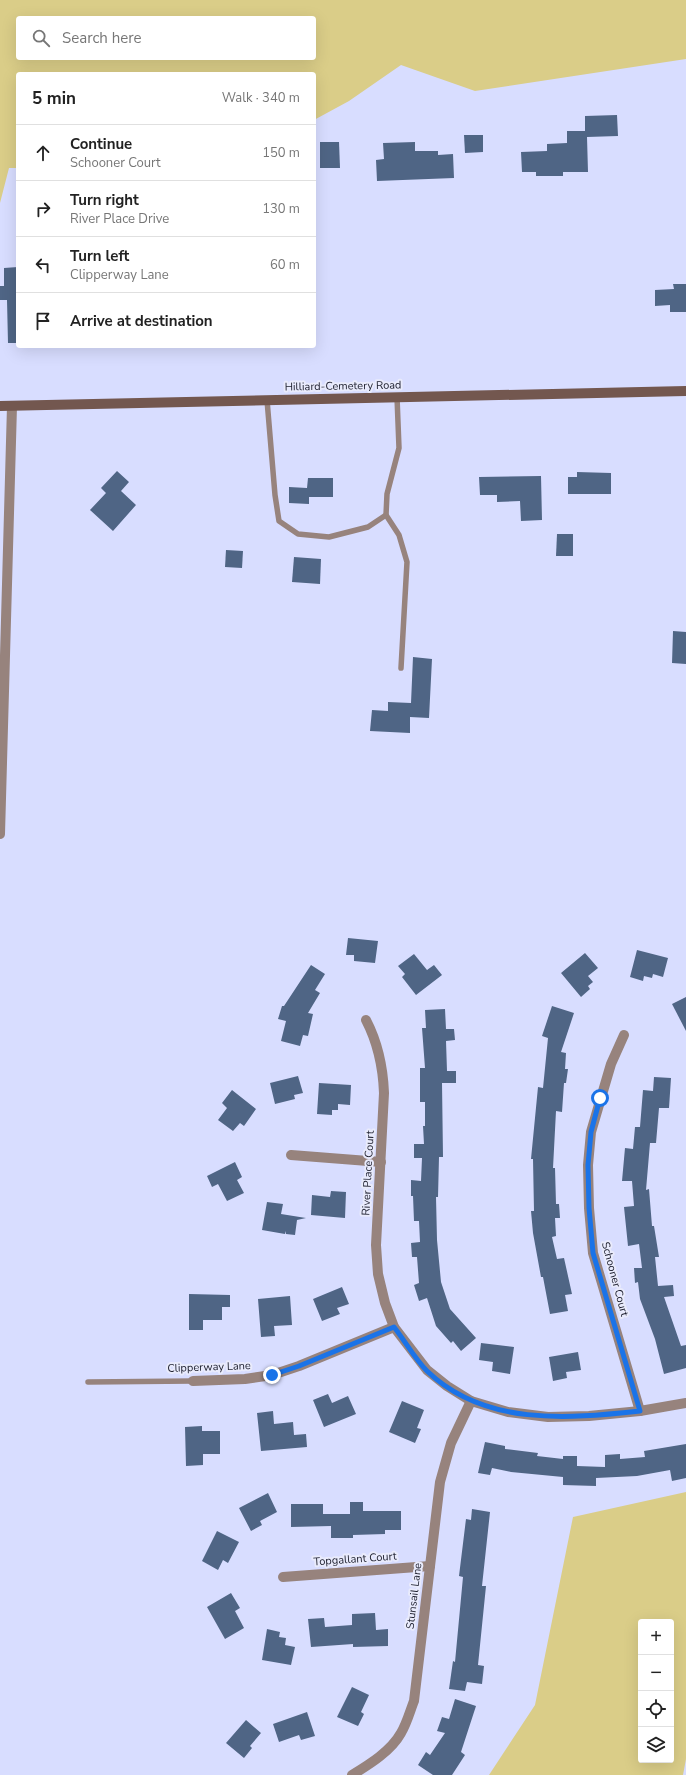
<!DOCTYPE html>
<meta charset="utf-8">
<style>
:root{--surface:#fff;--page:#f6f6f6;--text:#222;--muted:#767676;--line:#e0e0e0}
body{margin:0;font-family:"Nunito Sans",sans-serif;background:var(--page);color:var(--text)}
.controls{position:absolute;right:12px;bottom:12px;display:grid;overflow:hidden;border-radius:4px;box-shadow:0 4px 16px #0002}
.controls button{width:36px;height:36px;display:grid;place-items:center;padding:0;border:0;border-bottom:1px solid var(--line);background:var(--surface);color:var(--text);font:20px sans-serif}
.stop{position:absolute;width:12px;height:12px;margin:-9px;border:3px solid #1a73e8;border-radius:50%;background:#fff}
.stop.end{background:#1a73e8;border-color:#fff;box-shadow:0 1px 4px #0008}
.list{margin:0;padding:0;list-style:none}
h2{display:flex;justify-content:space-between;align-items:center;height:52px;margin:0;padding:0 16px;font-size:17px}
h2 small{font-size:13px;font-weight:400;color:var(--muted)}
.list li{display:grid;grid-template-columns:26px 1fr auto;gap:12px;align-items:center;box-sizing:border-box;height:56px;padding:0 16px;border-top:1px solid var(--line)}
.list b{display:block;font-size:15px;white-space:nowrap}
.list p{margin:0;font-size:13px;white-space:nowrap;color:var(--muted)}
.list em{font-size:13px;font-style:normal;color:var(--muted)}
.icon{flex:none;width:22px;height:22px;fill:none;stroke:currentColor;stroke-width:2;stroke-linecap:round;stroke-linejoin:round}
.map{position:relative;flex:none;width:686px;height:1775px;overflow:hidden}
.search{position:absolute;background:var(--surface);box-shadow:0 4px 16px #0002;left:16px;top:16px;width:300px;height:44px;display:flex;align-items:center;gap:10px;box-sizing:border-box;padding:0 14px;border-radius:4px;color:var(--muted);font-size:15px}
.panel{position:absolute;background:var(--surface);box-shadow:0 4px 16px #0002;left:16px;top:72px;width:300px;height:276px;border-radius:4px}
.map>svg:first-child{display:block}
</style>
<div class="map">
<svg width="686" height="1775" viewBox="0 0 686 1775">
<rect width="100%" height="100%" fill="#d8ddff"/>
<g fill="#dacd88" fill-rule="evenodd">
<path d="M0 0H686V59L475 91 401 65 349 101 314 120V74H18V168H9L0 203ZM18 18H314V58H18Z"/>
<path d="M686 1492V1759L683 1775H489L535 1705 573 1517ZM641 1622H671V1760H641Z"/>
</g>
<g fill="#4f6585">
<polygon points="617,115 618,136 587,137 588,172 563,172 563,176 536,176 536,172 522,172 521,152 547,151 547,144 567,143 567,131 585,131 585,116"/>
<polygon points="464,135 483,135 483,152 465,153"/>
<polygon points="320,142 339,142 340,168 320,168"/>
<polygon points="415,142 415,151 438,151 438,155 453,154 454,178 377,181 376,160 384,159 383,143"/>
<polygon points="18,267 18,343 8,343 7,300 0,300 0,286 4,286 4,268"/>
<polygon points="673,284 686,284 686,312 670,312 670,305 655,306 655,290 674,289"/>
<polygon points="117,471 129,482 121,491 136,505 113,531 90,510 106,493 101,488"/>
<polygon points="577,472 611,473 611,494 568,494 568,477 577,477"/>
<polygon points="541,476 542,520 521,521 520,501 497,502 497,495 480,495 479,477"/>
<polygon points="308,478 333,478 333,497 309,497 309,504 289,503 289,487 307,488"/>
<polygon points="557,534 573,534 573,556 556,556"/>
<polygon points="226,550 243,551 242,568 225,567"/>
<polygon points="294,557 321,559 320,584 292,582"/>
<polygon points="673,631 686,632 686,664 672,663"/>
<polygon points="413,657 432,659 429,718 410,717 410,733 370,731 372,710 388,711 388,702 411,703"/>
<polygon points="348,938 378,941 375,963 354,961 354,955 346,955"/>
<polygon points="637,950 668,958 663,977 653,974 652,978 644,976 643,981 630,977"/>
<polygon points="585,953 598,968 588,976 593,982 588,986 590,989 581,997 561,973"/>
<polygon points="414,954 427,970 434,965 442,975 416,995 402,977 405,974 398,966"/>
<polygon points="311,965 325,974 315,990 320,993 308,1013 313,1014 308,1036 303,1035 300,1046 281,1041 286,1021 278,1019 282,1006 284,1006"/>
<polygon points="686,997 686,1031 672,1004"/>
<polygon points="552,1006 574,1013 561,1052 566,1053 565,1069 568,1069 566,1083 564,1083 562,1112 556,1111 553,1168 555,1168 556,1204 559,1204 560,1218 555,1218 556,1236 552,1237 557,1259 564,1258 572,1294 565,1295 568,1311 550,1314 543,1277 541,1277 533,1233 531,1211 534,1211 533,1159 531,1159 538,1087 543,1088 548,1038 542,1036"/>
<polygon points="445,1009 446,1029 454,1029 455,1040 446,1041 447,1071 456,1071 456,1083 442,1083 443,1157 439,1157 438,1197 436,1197 437,1240 441,1282 450,1309 476,1338 461,1351 453,1341 451,1343 436,1326 427,1298 419,1301 414,1285 419,1283 417,1257 412,1257 411,1243 420,1242 419,1221 414,1221 413,1196 411,1196 411,1180 421,1181 422,1158 414,1158 414,1144 424,1144 423,1126 425,1126 425,1102 420,1102 420,1068 425,1068 422,1028 426,1028 425,1010"/>
<polygon points="298,1076 303,1093 294,1095 295,1099 275,1104 270,1083"/>
<polygon points="654,1077 671,1078 669,1108 659,1108 656,1143 650,1143 646,1190 649,1189 652,1226 654,1226 659,1257 655,1257 658,1286 673,1285 674,1296 664,1297 681,1346 686,1345 686,1368 664,1374 655,1339 640,1299 638,1282 635,1283 634,1268 642,1268 639,1244 628,1246 624,1207 634,1206 632,1181 622,1181 625,1148 633,1149 635,1127 640,1127 643,1090 653,1091"/>
<polygon points="319,1083 351,1085 350,1105 338,1104 338,1110 332,1110 332,1115 317,1114"/>
<polygon points="232,1090 256,1109 244,1126 240,1123 233,1131 218,1120 227,1108 222,1103"/>
<polygon points="235,1162 242,1177 237,1180 244,1193 227,1201 218,1184 212,1187 207,1176"/>
<polygon points="331,1191 346,1192 345,1218 311,1215 312,1195 330,1197"/>
<polygon points="267,1202 283,1204 281,1214 306,1218 297,1220 295,1235 286,1234 285,1231 285,1234 262,1230"/>
<polygon points="342,1287 349,1304 337,1308 340,1314 322,1321 313,1299"/>
<polygon points="189,1294 230,1295 230,1307 222,1307 222,1320 203,1320 203,1330 189,1330"/>
<polygon points="290,1296 292,1325 274,1326 275,1336 261,1337 258,1299"/>
<polygon points="481,1343 514,1347 510,1374 492,1371 493,1362 479,1360"/>
<polygon points="578,1352 581,1370 566,1372 567,1378 553,1381 549,1357"/>
<polygon points="328,1394 332,1403 348,1396 356,1414 324,1427 313,1400"/>
<polygon points="402,1401 424,1410 417,1428 421,1429 415,1443 389,1432"/>
<polygon points="273,1411 274,1424 293,1422 294,1435 306,1434 307,1447 261,1451 257,1413"/>
<polygon points="202,1426 202,1431 220,1431 220,1454 203,1454 203,1465 186,1466 185,1427"/>
<polygon points="485,1442 505,1446 505,1449 538,1453 537,1456 563,1459 563,1456 577,1456 577,1466 605,1467 605,1455 620,1454 620,1459 645,1457 644,1451 686,1444 686,1478 672,1481 670,1470 637,1476 596,1478 596,1486 563,1485 563,1477 511,1472 492,1468 490,1475 478,1473"/>
<polygon points="268,1493 277,1512 260,1521 262,1525 251,1531 239,1508"/>
<polygon points="350,1502 363,1502 363,1511 401,1511 401,1530 385,1530 385,1534 353,1535 353,1538 331,1538 331,1526 291,1527 291,1504 323,1504 323,1514 350,1514"/>
<polygon points="472,1509 490,1512 482,1586 486,1586 478,1665 484,1666 482,1684 467,1682 465,1691 449,1689 453,1661 455,1662 463,1577 459,1576 466,1519 471,1520"/>
<polygon points="217,1531 239,1542 228,1563 223,1560 218,1570 202,1561"/>
<polygon points="231,1593 240,1608 235,1611 244,1628 225,1639 207,1607"/>
<polygon points="375,1613 376,1630 388,1629 388,1646 353,1647 353,1644 311,1647 308,1619 324,1618 325,1627 352,1625 352,1614"/>
<polygon points="267,1629 280,1632 279,1637 286,1638 285,1645 295,1647 291,1665 262,1660"/>
<polygon points="352,1687 369,1695 361,1712 364,1714 358,1726 337,1717"/>
<polygon points="455,1699 476,1706 461,1752 465,1755 452,1775 433,1775 418,1765 426,1752 430,1755 445,1733 437,1731 442,1717 449,1719"/>
<polygon points="307,1712 315,1736 301,1740 299,1735 279,1742 273,1724"/>
<polygon points="246,1720 261,1733 250,1746 252,1748 244,1758 226,1743"/>
</g>
<g fill="none" stroke-linecap="round" stroke-linejoin="round">
<g stroke="#97837d" stroke-width="5.5">
<polyline points="397,397 399,448 387,494 386,515 399,535 407,562 401,668"/>
<polyline points="267,400 275,495 279,521 298,534 329,537 368,527 386,515"/>
<polyline points="88,1382 193,1381"/>
</g>
<g stroke="#97837d" stroke-width="10">
<polyline points="0,834 12,406"/>
<path d="M366 1020C378 1043 383 1067 384 1093L376 1245 378 1274 385 1303 394 1327 427 1370 447 1386 471 1401 508 1412 548 1417 589 1416 640 1411 686 1403"/>
<polyline points="624,1035 611,1064 591,1132 588,1165 589,1208 593,1253 640,1411"/>
<polyline points="291,1155 381,1162"/>
<polyline points="193,1381 245,1379 272,1375 299,1366 394,1327"/>
<polyline points="283,1577 430,1566"/>
<path d="M352 1775C370 1764 391 1751 401 1733 407 1723 410 1711 414 1701L440 1482 451 1443 471 1401"/>
</g>
<polyline stroke="#73574f" stroke-width="10" points="0,406 686,391"/>
</g>
<g fill="none" stroke-linecap="round" stroke-linejoin="round">
<path stroke="#1a73e8" stroke-width="5" d="M272 1375 299 1366 394 1327C405 1341 415 1359 427 1371 484 1426 567 1419 640 1411L593 1253 589 1208 588 1165 591 1132 600 1098"/>
</g>
<g text-anchor="middle" dominant-baseline="central" stroke-width="4" stroke-linejoin="round" paint-order="stroke">
<g font-size="11" fill="#1c1e2d" stroke="#e9ebfc">
<text transform="translate(343 386) rotate(-1)">Hilliard-Cemetery Road</text>
<text transform="translate(368 1173) rotate(-87)">River Place Court</text>
<text transform="translate(615 1279) rotate(75)">Schooner Court</text>
<text transform="translate(209 1367) rotate(-2)">Clipperway Lane</text>
<text transform="translate(355 1559) rotate(-4)">Topgallant Court</text>
<text transform="translate(414 1596) rotate(-83)">Stunsail Lane</text>
</g>
</g>
</svg>
<div class="controls">
<button>+</button>
<button>−</button>
<button><svg class="icon" aria-label="locate" viewBox="0 0 24 24"><circle cx="12" cy="12" r="6"/><path d="M12 2v4M12 18v4M2 12h4M18 12h4"/></svg></button>
<button><svg class="icon" aria-label="layers" viewBox="0 0 24 24"><path d="M12 4l9 5-9 5-9-5zM3 14l9 5 9-5"/></svg></button>
</div>
<div class="stop" style="left:600px;top:1098px"></div>
<div class="stop end" style="left:272px;top:1375px"></div>
<div class="search"><svg class="icon" aria-label="search" viewBox="0 0 24 24"><circle cx="10" cy="10" r="6"/><path d="M15 15l6 6"/></svg>Search here</div>
<section class="panel">
<h2>5 min<small>Walk · 340 m</small></h2>
<ul class="list">
<li><svg class="icon" aria-label="ahead" viewBox="0 0 24 24"><path d="M12 20V5M6 11l6-6 6 6"/></svg><div><b>Continue</b><p>Schooner Court</p></div><em>150 m</em></li>
<li><svg class="icon" aria-label="right" viewBox="0 0 24 24"><path d="M7 20v-9h11M14 6l5 5-5 5"/></svg><div><b>Turn right</b><p>River Place Drive</p></div><em>130 m</em></li>
<li><svg class="icon" aria-label="left" viewBox="0 0 24 24"><path d="M17 20v-9H6M10 6l-5 5 5 5"/></svg><div><b>Turn left</b><p>Clipperway Lane</p></div><em>60 m</em></li>
<li><svg class="icon" aria-label="arrive" viewBox="0 0 24 24"><path d="M6 21V4h12l-3 4 3 4H6"/></svg><div><b>Arrive at destination</b></div></li>
</ul>
</section>
</div>
